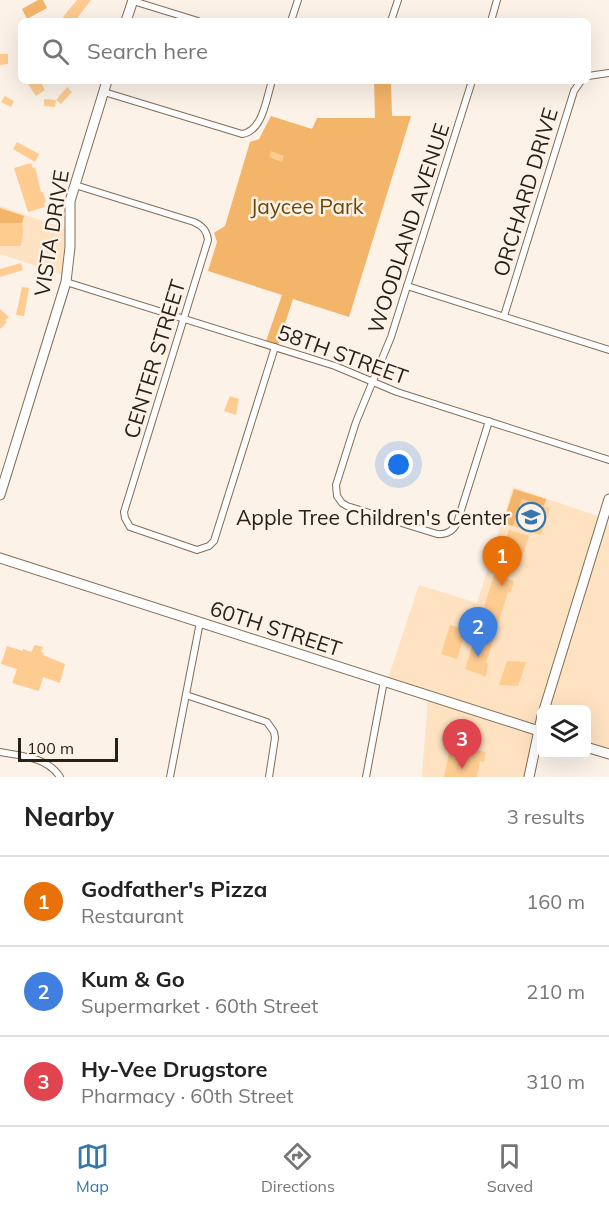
<!DOCTYPE html>
<meta charset="utf-8">
<style>
:root{--surface:#fff;--page:#f6f6f6;--text:#222;--muted:#767676;--line:#e0e0e0;--accent:#3577ad}
body{margin:0;font-family:Mulish,sans-serif;background:var(--page);color:var(--text)}
.controls{position:absolute;right:18px;bottom:18px;display:grid;overflow:hidden;border-radius:9px;box-shadow:0 6px 24px #0002}
.controls button{width:54px;height:54px;display:grid;place-items:center;padding:0;border:0;border-bottom:2px solid var(--line);background:var(--surface);color:var(--text);font:30px sans-serif}
.scale{position:absolute;left:18px;bottom:15px;width:100px;box-sizing:border-box;padding-left:6px;border:3px solid #292017;border-top:0;font-size:16px;line-height:21px;white-space:nowrap;color:#292017;-webkit-text-stroke:4px #fcf2e8;paint-order:stroke}
.you{position:absolute;left:399px;top:465px;width:21px;height:21px;margin:-15px;border:4px solid #fff;border-radius:50%;background:#1a73e8;box-shadow:0 0 0 9px #1a73e833}
.badge{display:grid;place-items:center;width:39px;height:39px;border-radius:50%;background:var(--accent);color:#fff;font-size:20px;font-weight:700}
.pin{position:absolute;translate:-50% -50px;filter:drop-shadow(0 2px 3px #0008)}
.pin::after{content:'';position:absolute;top:32px;width:21px;height:18px;background:inherit;clip-path:polygon(0 0,100% 0,50% 100%)}
.list{margin:0;padding:0;list-style:none}
h2{display:flex;justify-content:space-between;align-items:center;height:78px;margin:0;padding:0 24px;font-size:26px}
h2 small{font-size:20px;font-weight:400;color:var(--muted)}
.list li{display:grid;grid-template-columns:39px 1fr auto;gap:18px;align-items:center;box-sizing:border-box;height:90px;padding:0 24px;border-top:2px solid var(--line)}
.list b{display:block;font-size:22px;white-space:nowrap}
.list p{margin:0;font-size:20px;white-space:nowrap;color:var(--muted)}
.list em{font-size:20px;font-style:normal;color:var(--muted)}
.icon{flex:none;width:33px;height:33px;fill:none;stroke:currentColor;stroke-width:2;stroke-linecap:round;stroke-linejoin:round}
.map{position:relative;flex:none;width:609px;height:777px;overflow:hidden}
.search{position:absolute;background:var(--surface);box-shadow:0 6px 24px #0002;left:18px;right:18px;top:18px;height:66px;display:flex;align-items:center;gap:15px;box-sizing:border-box;padding:0 21px;border-radius:9px;color:var(--muted);font-size:22px}
.sheet{height:348px;background:var(--surface)}
nav{display:flex;justify-content:space-around;align-items:center;box-sizing:border-box;height:84px;border-top:2px solid var(--line);background:var(--surface);font-size:16px;color:var(--muted)}
nav a{display:grid;justify-items:center;gap:3px}
nav .on{color:var(--accent)}
.map>svg:first-child{display:block}
</style>
<div class="map">
<svg width="609" height="777" viewBox="0 0 609 777">
<rect width="100%" height="100%" fill="#fcf2e8"/>
<g fill="#fee2c1">
<polygon points="0,206 69,230 67,276 0,254"/>
<polygon points="513,487 603,518 602,523 609,525 609,754 587,747 586,710 542,710 529,777 422,777 428,696 387,682 419,585 477,603"/>
</g>
<g fill="#f3b569">
<polygon points="38,0 43,0 47,8 27,19 22,9"/>
<polygon points="374,81 391,81 392,116 411,116 349,317 293,299 277,348 265,344 282,295 208,271 217,242 214,233 225,226 250,142 259,139 271,116 312,129 317,118 375,118"/>
<polygon points="0,208 24,216 22,223 0,223"/>
<polygon points="514,489 546,499 544,506 522,499 513,526 503,523"/>
</g>
<g fill="#fecb90">
<polygon points="77,0 91,0 75,21 68,21 63,17"/>
<polygon points="0,54 8,54 8,64 0,65"/>
<polygon points="26,81 40,81 45,90 36,96"/>
<polygon points="67,87 72,92 61,104 56,100"/>
<polygon points="5,96 14,101 11,107 1,102"/>
<polygon points="44,99 56,100 55,107 44,106"/>
<polygon points="17,142 39,154 35,162 13,149"/>
<polygon points="271,151 284,156 282,162 269,157"/>
<polygon points="31,163 33,168 35,167 41,192 43,192 46,202 44,203 45,207 28,212 14,168"/>
<polygon points="0,223 22,223 23,232 21,246 0,246"/>
<polygon points="21,263 23,270 0,277 0,269"/>
<polygon points="22,287 29,288 24,316 16,315"/>
<polygon points="0,309 9,317 5,320 7,322 0,329"/>
<polygon points="230,396 239,399 236,415 224,411"/>
<polygon points="522,499 550,508 541,535 513,526"/>
<polygon points="509,530 529,536 519,566 499,559"/>
<polygon points="494,575 514,581 510,593 508,592 486,663 488,664 486,676 483,677 482,675 465,669"/>
<polygon points="450,625 466,630 457,659 441,654"/>
<polygon points="35,645 43,647 41,652 44,653 43,655 65,664 60,683 43,677 39,691 12,683 17,669 1,664 7,646 23,651 23,649 31,652"/>
<polygon points="507,661 526,662 518,686 499,685"/>
<polygon points="450,748 476,753 476,750 486,752 484,762 480,761 477,777 444,777"/>
</g>
<g fill="none" stroke-linecap="round" stroke-linejoin="round">
<g stroke="#816d56" stroke-width="8">
<g id="street">
<polyline points="133,1 198,21"/>
<polyline points="291,21 298,0"/>
<polyline points="391,21 398,0"/>
<polyline points="491,21 497,0"/>
<polyline points="588,76 609,73"/>
<path d="M472 81 391 337 356 422 336 485 337 496 342 503 347 506 437 534C447 535 453 531 457 523L489 421"/>
<path d="M104 92 242 134C263 131 266 99 272 81"/>
<path d="M75 185 194 222C203 226 207 231 208 240L124 512 125 518 130 527 197 550 209 546 214 541 275 347"/>
<polyline points="66,282 335,366 397,392 609,460"/>
<polyline points="407,286 609,350"/>
<polyline points="504,316 574,91 581,81"/>
<polyline points="186,695 267,722 274,732 275,738 269,777"/>
<path d="M0 752C22 756 47 757 60 777"/>
<polyline points="170,777 200,622"/>
<polyline points="366,777 384,681"/>
</g>
</g>
<g stroke="#816d56" stroke-width="11">
<g id="secondary">
<polyline points="126,21 133,0"/>
<polyline points="0,495 66,282 70,247 70,201 107,81"/>
<polyline points="0,558 542,732"/>
<polyline points="544,710 609,499"/>
<polyline points="586,747 609,754"/>
<polyline points="529,777 542,716"/>
</g>
</g>
<use href="#street" stroke="#fff" stroke-width="6"/>
<use href="#secondary" stroke="#fff" stroke-width="9"/>
</g>
<defs>
<g id="school-ring" transform="scale(1.5)"><circle r="9.5" fill="#fcf2e8" stroke="#3577ad" stroke-width="1.5"/><path d="M0-5L7-2L0 1L-7-2ZM-4 1L0 2.5L4 1V4Q0 6-4 4Z" fill="#3577ad"/></g>
</defs>
<g fill-rule="evenodd">
<use href="#school-ring" x="531" y="517"/>
</g>
<g text-anchor="middle" dominant-baseline="central" stroke-width="5" stroke-linejoin="round" paint-order="stroke">
<g font-size="21" fill="#292017" stroke="#fcf2e8">
<text transform="translate(525 192) rotate(-73)">ORCHARD DRIVE</text>
<text transform="translate(408 228) rotate(-72)">WOODLAND AVENUE</text>
<text transform="translate(51 233) rotate(-81)">VISTA DRIVE</text>
<text transform="translate(343 354) rotate(20)">58TH STREET</text>
<text transform="translate(154 359) rotate(-73)">CENTER STREET</text>
<text transform="translate(276 628) rotate(18)">60TH STREET</text>
</g>
<g font-size="21" fill="#6d4505" stroke="#fcf2e8">
<text x="307" y="206">Jaycee Park</text>
</g>
<g font-size="21" fill="#292017" stroke="#fcf2e8" text-anchor="end">
<text x="510" y="517">Apple Tree Children's Center</text>
</g>
</g>
</svg>
<div class="controls">
<button><svg class="icon" aria-label="layers" viewBox="0 0 24 24"><path d="M12 4l9 5-9 5-9-5zM3 14l9 5 9-5"/></svg></button>
</div>
<div class="scale">100 m</div>
<div class="you"></div>
<div class="pin badge" style="left:502px;top:586px;background:#e8710a">1</div>
<div class="pin badge" style="left:478px;top:657px;background:#3f7fe0">2</div>
<div class="pin badge" style="left:462px;top:769px;background:#e0444e">3</div>
<div class="search"><svg class="icon" aria-label="search" viewBox="0 0 24 24"><circle cx="10" cy="10" r="6"/><path d="M15 15l6 6"/></svg>Search here</div>
</div>
<section class="sheet">
<h2>Nearby<small>3 results</small></h2>
<ul class="list">
<li><span class="badge" style="background:#e8710a">1</span><div><b>Godfather's Pizza</b><p>Restaurant</p></div><em>160 m</em></li>
<li><span class="badge" style="background:#3f7fe0">2</span><div><b>Kum &amp; Go</b><p>Supermarket · 60th Street</p></div><em>210 m</em></li>
<li><span class="badge" style="background:#e0444e">3</span><div><b>Hy-Vee Drugstore</b><p>Pharmacy · 60th Street</p></div><em>310 m</em></li>
</ul>
</section>
<nav>
<a class="on"><svg class="icon" aria-label="map" viewBox="0 0 24 24"><path d="M3 6l6-2 6 2 6-2v14l-6 2-6-2-6 2zM9 4v14M15 6v14"/></svg>Map</a>
<a><svg class="icon" aria-label="directions" viewBox="0 0 24 24"><path d="M12 3l9 9-9 9-9-9zM9 14v-3h6M13 9l2 2-2 2"/></svg>Directions</a>
<a><svg class="icon" aria-label="saved" viewBox="0 0 24 24"><path d="M7 4h10v16l-5-4-5 4z"/></svg>Saved</a>
</nav>
